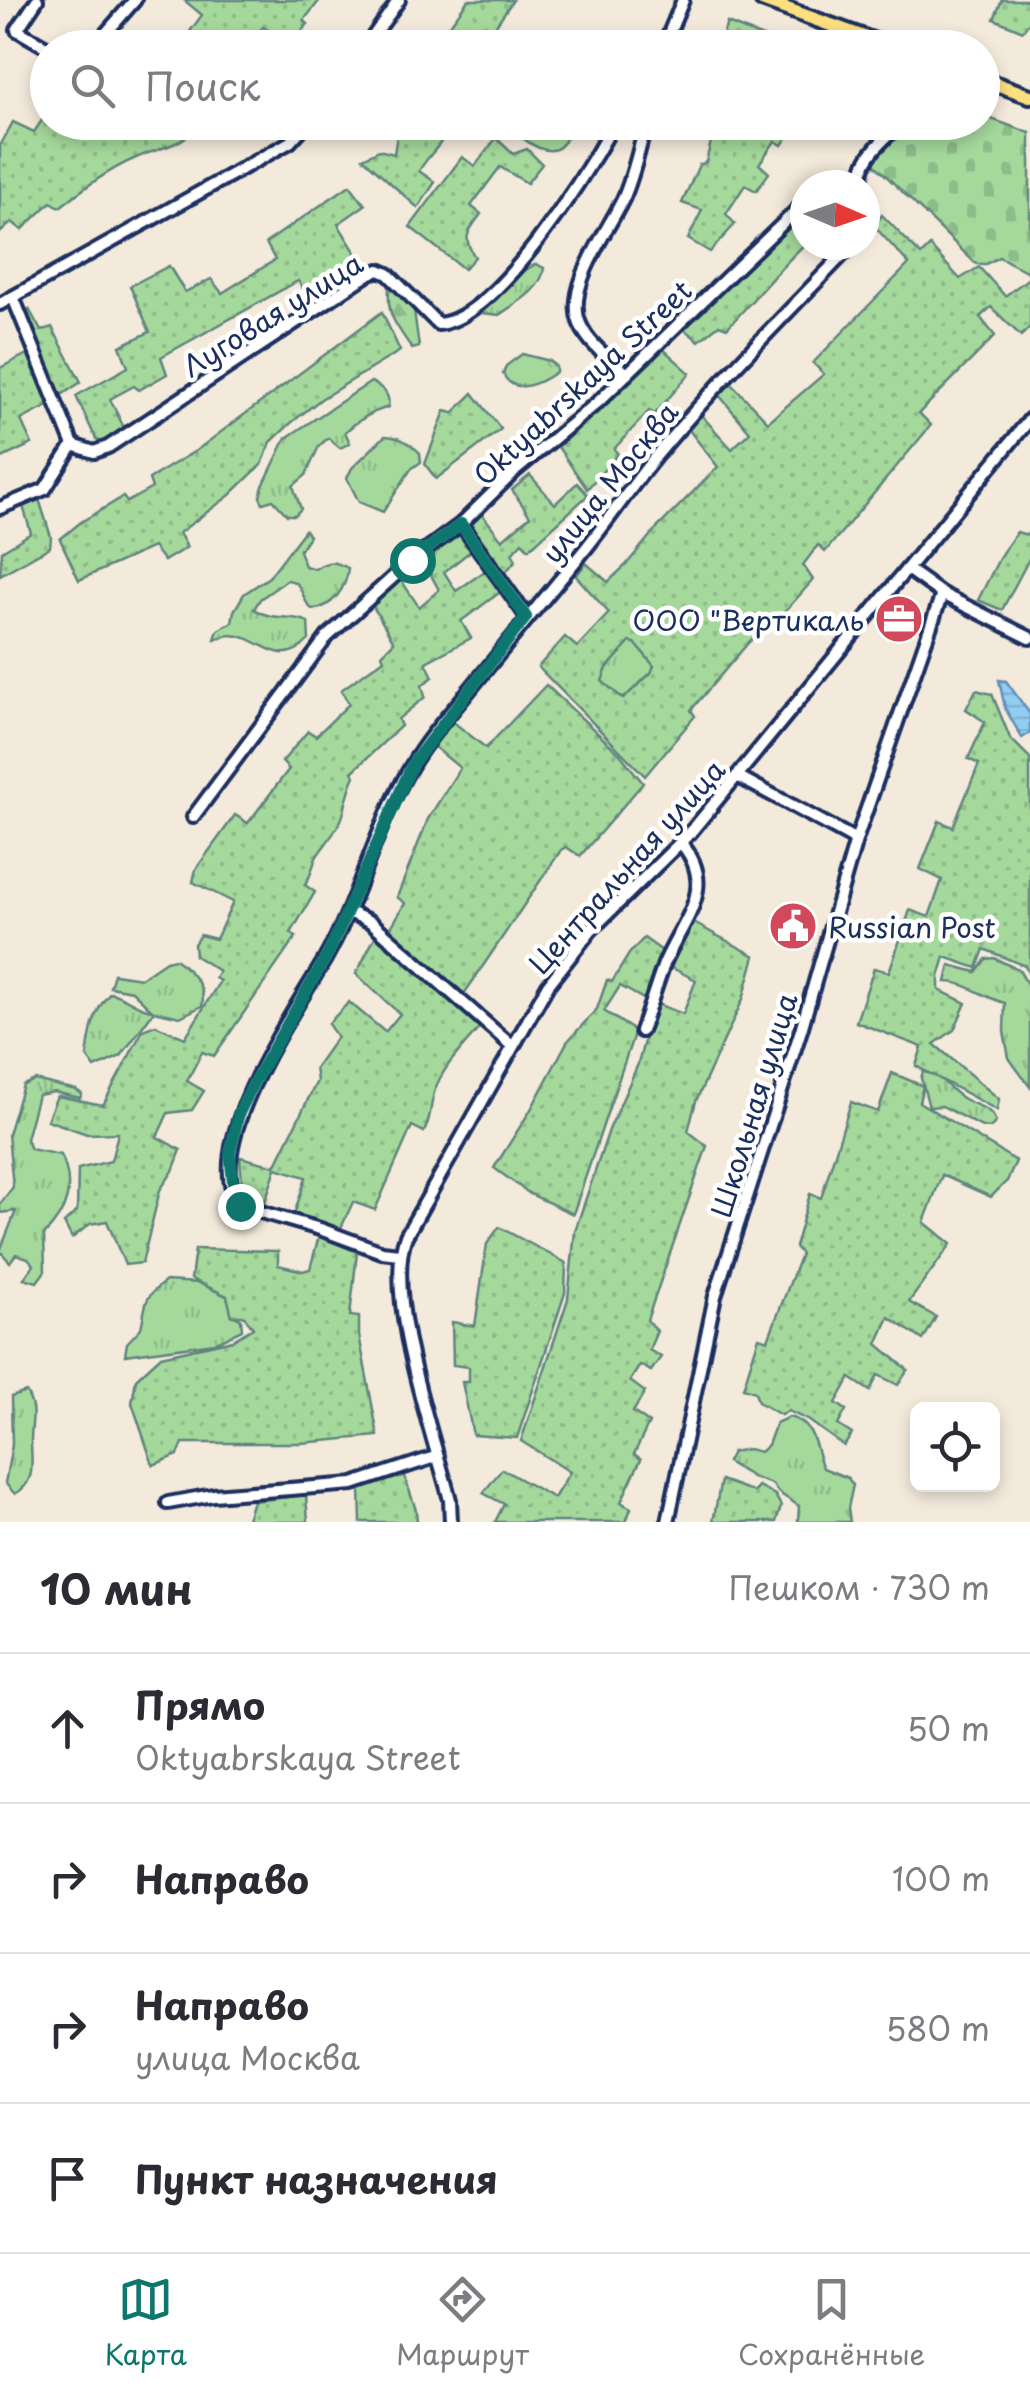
<!DOCTYPE html>
<html lang="ru">
<meta charset="utf-8">
<style>
:root{--surface:#fff;--page:#f7f7f7;--text:#2b2b33;--muted:#7c7c81;--line:#e1e1e2;--accent:#0f766e}
body{margin:0;font-family:"Playpen Sans",sans-serif;background:var(--page);color:var(--text)}
.controls{position:absolute;right:30px;bottom:30px;display:grid;overflow:hidden;border-radius:15px;box-shadow:0 5px 15px #0003}
.controls button{width:90px;height:90px;display:grid;place-items:center;padding:0;border:0;border-bottom:2px solid var(--line);background:var(--surface);color:var(--text);font:50px sans-serif}
.compass{position:absolute;left:790px;top:170px;width:90px;height:90px;border-radius:50%;background:var(--surface);box-shadow:0 5px 15px #0003;rotate:92deg}
.stop{position:absolute;width:30px;height:30px;margin:-22px;border:8px solid #0f766e;border-radius:50%;background:#fff}
.stop.end{background:#0f766e;border-color:#fff;box-shadow:0 2px 10px #0008}
.list{margin:0;padding:0;list-style:none}
h2{display:flex;justify-content:space-between;align-items:center;height:130px;margin:0;padding:0 40px;font-size:42px}
h2 small{font-size:32px;font-weight:400;color:var(--muted)}
.list li{display:grid;grid-template-columns:65px 1fr auto;gap:30px;align-items:center;box-sizing:border-box;height:150px;padding:0 40px;border-top:2px solid var(--line)}
.list b{display:block;font-size:38px;white-space:nowrap}
.list p{margin:0;font-size:32px;white-space:nowrap;color:var(--muted)}
.list em{font-size:32px;font-style:normal;color:var(--muted)}
.icon{flex:none;width:55px;height:55px;fill:none;stroke:currentColor;stroke-width:2;stroke-linecap:round;stroke-linejoin:round}
.map{position:relative;flex:none;width:1030px;height:1522px;overflow:hidden}
.search{position:absolute;background:var(--surface);box-shadow:0 5px 15px #0003;left:30px;right:30px;top:30px;height:110px;display:flex;align-items:center;gap:25px;box-sizing:border-box;padding:0 35px;border-radius:55px;color:var(--muted);font-size:38px}
.sheet{height:730px;background:var(--surface)}
nav{display:flex;justify-content:space-around;align-items:center;box-sizing:border-box;height:140px;border-top:2px solid var(--line);background:var(--surface);font-size:28px;color:var(--muted)}
nav a{display:grid;justify-items:center;gap:5px}
nav .on{color:var(--accent)}
.map>svg:first-child{display:block}
</style>
<div class="map">
<svg width="1030" height="1522" viewBox="0 0 1030 1522">
<defs>
<pattern id="grass-tufts" width="24" height="20" patternUnits="userSpaceOnUse" patternTransform="scale(2.5)"><rect width="24" height="20" fill="#a5d99c"/><path d="M3 7l-1-3M5 7V3M7 7l1-3M15 17l-1-3M17 17v-4M19 17l1-3" fill="none" stroke="#8dbb89"/></pattern>
<pattern id="forest-firs" width="22" height="20" patternUnits="userSpaceOnUse" patternTransform="scale(2.5)"><rect width="22" height="20" fill="#a5d99c"/><path d="M5 1l3.5 6h-7zM16 11l3.5 6h-7z" fill="#8dbb89"/></pattern>
<pattern id="cemetery-stones" width="16" height="16" patternUnits="userSpaceOnUse" patternTransform="scale(2.5)"><rect width="16" height="16" fill="#a5d99c"/><path d="M2 7V4a2 2 0 0 1 4 0v3zM10 15v-3a2 2 0 0 1 4 0v3z" fill="#8dbb89"/></pattern>
<pattern id="park-dots" width="8" height="8" patternUnits="userSpaceOnUse" patternTransform="scale(2.5)"><rect width="8" height="8" fill="#a5d99c"/><path d="M2 2h.1M6 6h.1" fill="none" stroke="#8dbb89" stroke-width="1.8" stroke-linecap="round"/></pattern>
<pattern id="water-rules" width="6" height="5" patternUnits="userSpaceOnUse" patternTransform="scale(2.5)"><rect width="6" height="5" fill="#92cef2"/><path d="M0 2.5h6" fill="none" stroke="#7db1d2"/></pattern>
</defs>
<rect width="100%" height="100%" fill="#f4eadc"/>
<filter id="ink" filterUnits="userSpaceOnUse"><feTurbulence type="fractalNoise" baseFrequency=".01" numOctaves="2"/><feDisplacementMap in="SourceGraphic" scale="20" xChannelSelector="R" yChannelSelector="G"/><feConvolveMatrix kernelMatrix="1 2 1 2 8 2 1 2 1" color-interpolation-filters="sRGB"/></filter>
<g filter="url(#ink)">
<g fill="url(#grass-tufts)" stroke="#60847d" stroke-width="2.5">
<path d="M536 264 544 268C542 290 516 303 499 315L481 313C490 295 517 274 536 264Z"/>
<path d="M522 354 550 361 556 367V372C539 384 514 396 503 374L506 366Z"/>
<path d="M371 382C382 387 391 394 388 407 372 412 357 421 345 432L350 443 340 448 328 438 319 446 306 475 293 486 301 509 295 515H287L273 500 263 503 260 497 263 486 286 438Z"/>
<path d="M385 436C400 437 409 442 420 453L421 462 411 469 383 512 359 502 347 478 352 468Z"/>
<path d="M305 530 309 536 299 551 305 566 315 569C328 560 334 561 348 568 347 587 332 609 312 609 300 600 305 582 287 580L260 599 254 609C273 622 292 614 308 622L309 640C278 672 262 636 231 635 226 635 220 638 215 639L218 630 232 622 234 611 244 594 269 577Z"/>
<polygon points="630,642 635,642 654,666 651,673 624,699 601,682 607,668"/>
<path d="M994 958 1019 970 1030 989V1087L1009 1058 1004 1031 1005 1003C984 998 967 982 946 982L950 965 976 972 986 959Z"/>
<path d="M175 959C190 970 207 987 202 1006L180 1017 154 1011 121 1056 95 1068 87 1057C90 1033 93 1011 110 993 126 996 137 1009 152 1010L132 991 110 987 114 974 141 978 166 961Z"/>
<path d="M923 1072C944 1075 948 1090 964 1099 978 1107 991 1107 996 1122L990 1128 982 1127 942 1106 929 1107 921 1078Z"/>
<path d="M35 1080 76 1090 82 1094 80 1098 54 1092 38 1095 26 1139 30 1149 61 1155C75 1186 68 1211 44 1235L45 1271 37 1282 24 1278 34 1265 28 1258 16 1254 10 1262 0 1251 16 1211 0 1213V1204L13 1187 8 1134 23 1085Z"/>
<path d="M166 1281 199 1283 227 1296 232 1315 241 1319 242 1330 215 1343 125 1355 127 1343 141 1328C147 1303 142 1298 166 1281Z"/>
<path d="M26 1392C37 1411 31 1421 31 1441 31 1462 37 1482 15 1494L5 1483 12 1445 11 1397Z"/>
<path d="M789 1417C817 1424 813 1446 823 1468L848 1478 853 1485 848 1508 850 1522H798L799 1506 779 1493 772 1484 754 1478 727 1462 732 1452 748 1449 760 1452 768 1445 776 1423Z"/>
</g>
<path fill="url(#forest-firs)" stroke="#60847d" stroke-width="2.5" d="M393 285 414 310 419 347 412 349C396 323 387 319 389 287Z"/>
<polygon fill="url(#cemetery-stones)" stroke="#60847d" stroke-width="2.5" points="983,116 1030,133 1030,273 999,257 986,264 976,264 871,161 910,123 982,122"/>
<g fill="url(#park-dots)" stroke="#60847d" stroke-width="2.5" fill-rule="evenodd">
<polygon points="184,0 320,0 304,20 308,24 291,42 263,27 245,47 183,48 180,45 202,15"/>
<polygon points="468,0 513,0 481,47 434,47"/>
<polygon points="1002,0 1030,0 1030,21 1023,31 994,19"/>
<polygon points="727,23 789,47 729,47 721,40"/>
<path d="M47 113 48 122 200 125C175 149 165 145 136 158 108 170 84 188 60 207L51 202 22 230 12 222 0 233V146L13 122 34 132Z"/>
<path d="M399 123H449C446 143 429 153 419 171L435 182 418 208 363 158 379 150 394 154Z"/>
<polygon points="713,123 797,123 782,145 775,141 759,164 769,173 756,191 745,185 726,214 735,224 710,252 688,239 702,210 682,203 699,165 706,162 715,125"/>
<path d="M496 138 513 154 527 149 542 164 527 183 500 167 471 206 481 214C467 232 462 238 475 257L464 269 410 227 462 157 475 166Z"/>
<polygon points="350,185 365,205 338,224 365,268 364,273 314,305 298,281 161,357 167,374 139,390 134,386 110,399 124,428 102,442 96,439 76,396 128,367 120,346 150,332 130,286 169,266 185,292 211,279 222,293 275,260 266,243"/>
<path d="M805 210V244C777 270 754 300 727 328L719 325 699 341 681 327Z"/>
<path d="M882 215 921 255 930 246 960 279 979 267 1005 296 1030 277V327L1021 336 991 307 980 317 995 336 919 413 931 425 825 552 818 545 803 565 813 580 788 608 749 642 691 710 695 716 645 776 538 667 565 637 577 647 609 613 576 576 586 563 608 582 626 565 654 531 718 467 689 430 701 415 732 449 750 432 719 395 731 383 768 422 824 374 813 363 909 264 874 226ZM630 642 635 643 654 666 651 673 623 699 602 681 607 668Z"/>
<polygon points="29,309 41,331 52,327 81,382 60,396 24,311"/>
<polygon points="382,312 400,351 321,399 291,423 271,442 262,464 230,495 179,533 187,547 164,561 153,547 79,580 60,539 81,522 123,497 127,502 152,488 149,479 197,450"/>
<polygon points="662,348 690,373 655,414 649,411 614,449 618,454 587,489 558,447"/>
<polygon points="31,352 52,404 21,420 32,444 0,459 0,368"/>
<polygon points="473,393 501,429 436,479 425,464 445,411 453,413"/>
<polygon points="530,475 555,504 577,483 588,495 529,549 522,542 512,553 516,560 502,576 468,527 482,514 502,540 530,516 512,490"/>
<polygon points="39,499 51,537 50,547 0,575 2,551 31,533 23,506"/>
<path d="M460 530 473 549 444 572 456 591 488 569 503 590 461 621 471 638 426 662 433 677 422 685 425 697 398 719 401 726 352 772 355 776C348 790 347 801 343 815 338 831 326 842 317 856 312 865 313 873 305 885L315 892 291 933 296 937 214 1056 202 1052 187 1081 204 1091 192 1110 168 1113 157 1137 181 1150 173 1171 160 1190 142 1263 125 1265 107 1221 90 1224 72 1238 64 1223 77 1211 78 1169 111 1161 118 1133 87 1134 47 1120 57 1096 103 1105 143 1030 155 1025 185 1038 220 981 215 978 219 971 195 956 194 944 200 935 216 939 233 902 193 882 196 869 235 815 248 823 289 769 282 762 308 731 316 736 349 704 341 690 384 659 382 654 394 642 371 603 401 580 419 607 439 590 423 560Z"/>
<polygon points="1017,532 1030,536 1030,557 1002,610 978,600 1002,553"/>
<polygon points="546,685 620,754 643,783 580,856 566,847 561,850 462,997 389,931 405,903 397,897 428,819 460,768 432,745 452,721 486,748"/>
<polygon points="976,690 992,694 1010,738 1030,758 1030,977 1025,966 984,949 977,968 945,957 939,977 939,990 966,1003 954,1030 934,1044 999,1099 997,1110 916,1066 922,1047 856,1022 874,968 889,972 910,910 929,917 942,880 920,869 939,821 953,827 979,764 968,759 985,722 966,709"/>
<polygon points="692,922 755,956 743,999 696,1101 688,1131 707,1146 647,1320 657,1331 649,1350 661,1357 651,1371 640,1365 630,1381 645,1392 633,1412 649,1423 634,1454 641,1459 621,1502 631,1508 626,1522 495,1522 504,1504 483,1493 502,1469 554,1498 570,1472 521,1441 568,1299 575,1231 609,1130 638,1064 654,1003 683,1014 696,980 668,966"/>
<path d="M377 933 481 1026C465 1045 441 1068 434 1093 430 1107 431 1119 424 1132L412 1126 375 1210 353 1202 340 1230 294 1215 306 1177 276 1168 264 1205 243 1197 240 1157 275 1166 317 1081 315 1068 337 1037 328 1024 349 1002 385 1032 400 1014 356 974Z"/>
<polygon points="644,938 665,953 647,1001 620,986 604,1011 635,1031 573,1214 530,1194 494,1168 530,1111 567,1042 597,1009 607,980 612,982 629,954"/>
<polygon points="892,1073 923,1086 919,1102 1016,1161 1007,1181 991,1197 942,1175 924,1222 951,1244 909,1302 936,1317 923,1340 889,1317 877,1344 908,1370 898,1385 878,1375 870,1391 850,1378 836,1403 846,1410 838,1425 852,1434 844,1446 808,1420 788,1411 781,1415 758,1402 755,1392 743,1388 759,1337 768,1340 801,1254 795,1247 810,1194 821,1198 851,1102 878,1112"/>
<polygon points="499,1227 566,1263 565,1293 517,1438 473,1435 462,1382 469,1382 469,1367 453,1365 452,1322 475,1326 487,1244"/>
<polygon points="319,1236 357,1252 350,1316 359,1317 359,1335 378,1436 301,1443 183,1443 178,1455 153,1465 132,1403 136,1379 161,1356 233,1340 253,1328 244,1316 232,1316 227,1296 191,1279 195,1249 278,1251 278,1265 303,1271 310,1269"/>
<polygon points="404,1475 416,1510 417,1522 361,1522 360,1489"/>
<polygon points="721,1480 754,1492 758,1486 775,1495 781,1506 776,1522 713,1522"/>
<polygon points="306,1495 308,1522 246,1522 253,1501"/>
</g>
<path fill="#a5d99c" stroke="#60847d" stroke-width="2.5" d="M505 123 570 122V123C563 174 524 141 505 123Z"/>
<polygon fill="url(#water-rules)" stroke="#628eb7" stroke-width="2.5" points="999,680 1006,681 1030,714 1030,733 1022,738 1005,708"/>
<g fill="none" stroke-linecap="round" stroke-linejoin="round">
<g stroke="#1b2f5e" stroke-width="18">
<g id="minor">
<polyline points="37,0 17,30 48,48"/>
<polyline points="93,48 135,0"/>
<polyline points="365,48 399,0"/>
<polyline points="663,48 683,0"/>
<polyline points="833,185 860,174"/>
<path d="M862 185C858 158 884 140 902 122"/>
<polyline points="865,209 865,216"/>
<polyline points="13,297 73,445"/>
<polyline points="0,304 290,142 308,122"/>
<path d="M627 374C611 360 589 345 580 324 564 287 609 230 624 197 634 174 640 147 646 122"/>
<path d="M0 508 45 489 73 445 94 452 108 447 370 273 379 270 388 274 438 324C497 320 587 172 615 122"/>
<polyline points="461,524 527,617"/>
<polyline points="907,569 942,594 1030,638"/>
<polyline points="737,776 856,840"/>
<polyline points="193,817 327,637 412,560 461,524 515,471 598,402 805,202"/>
<polyline points="349,912 371,922 512,1046"/>
<path d="M641 1031C649 1009 656 986 664 964 682 921 719 887 681 843"/>
<path d="M399 1254 382 1252 320 1229 240 1206C198 1148 295 1011 325 959 360 897 375 826 412 765 427 739 448 716 467 693 502 650 537 607 573 564 604 528 630 487 661 450 721 379 787 313 852 245"/>
<polyline points="168,1503 213,1495 353,1484 438,1456"/>
<path d="M451 1522 450 1500C434 1438 383 1293 406 1236L548 985 591 930 690 833 1030 419"/>
<polyline points="668,1522 715,1296 801,1030 856,840 942,594"/>
</g>
</g>
<g stroke="#1b2f5e" stroke-width="20">
<g id="major">
<polyline points="762,0 894,48"/>
<polyline points="982,79 1030,96"/>
</g>
</g>
<use href="#minor" stroke="#fff" stroke-width="10"/>
<use href="#major" stroke="#fce080" stroke-width="12"/>
</g>
</g>
<g fill="none" stroke-linecap="round" stroke-linejoin="round" filter="url(#ink)">
<polyline stroke="#0f766e" stroke-width="12" points="240,1206 235,1200 230,1153 239,1113 254,1082 329,952 413,763 526,617 461,524 412,560"/>
</g>
<defs>
<g id="office-disc" transform="scale(2.5)"><circle r="9.5" fill="#d1495b" stroke="#fff"/><path d="M-6-3h4V-5.5h4V-3h4V5H-6ZM-1-4.5V-3h2v-1.5ZM-6 0V1H6V0Z" fill="#fff"/></g>
<g id="civic-disc" transform="scale(2.5)"><circle r="9.5" fill="#d1495b" stroke="#fff"/><path d="M-.6-6.5H3V-4.5H.6V-3L4-1V1h2V6H-6V1h2V-1L-.6-3ZM-1.2 2.5V6h2.4V2.5Z" fill="#fff"/></g>
</defs>
<g fill-rule="evenodd">
<use href="#office-disc" x="899" y="619"/>
<use href="#civic-disc" x="793" y="926"/>
</g>
<g text-anchor="middle" dominant-baseline="central" stroke-width="9" stroke-linejoin="round" paint-order="stroke">
<g font-size="28" fill="#1b2f5e" stroke="#fff">
<text transform="translate(272 314) rotate(-32)">Луговая улица</text>
<text transform="translate(582 382) rotate(-43)">Oktyabrskaya Street</text>
<text transform="translate(609 482) rotate(-51)">улица Москва</text>
<text transform="translate(626 866) rotate(-48)">Центральная улица</text>
<text transform="translate(753 1105) rotate(-73)">Школьная улица</text>
</g>
<g font-size="28" fill="#1b2f5e" stroke="#fff" text-anchor="end">
<text x="864" y="619">ООО "Вертикаль</text>
<text x="828" y="926" text-anchor="start">Russian Post</text>
</g>
</g>
</svg>
<div class="controls">
<button><svg class="icon" aria-label="locate" viewBox="0 0 24 24"><circle cx="12" cy="12" r="6"/><path d="M12 2v4M12 18v4M2 12h4M18 12h4"/></svg></button>
</div>
<svg class="compass" viewBox="-18 -18 36 36"><path d="M0-13l5 13h-10z" fill="#e53935"/><path d="M0 13l5-13h-10z" fill="#7c7c81"/></svg>
<div class="stop" style="left:412px;top:560px"></div>
<div class="stop end" style="left:240px;top:1206px"></div>
<div class="search"><svg class="icon" aria-label="search" viewBox="0 0 24 24"><circle cx="10" cy="10" r="6"/><path d="M15 15l6 6"/></svg>Поиск</div>
</div>
<section class="sheet">
<h2>10 мин<small>Пешком · 730 m</small></h2>
<ul class="list">
<li><svg class="icon" aria-label="ahead" viewBox="0 0 24 24"><path d="M12 20V5M6 11l6-6 6 6"/></svg><div><b>Прямо</b><p>Oktyabrskaya Street</p></div><em>50 m</em></li>
<li><svg class="icon" aria-label="right" viewBox="0 0 24 24"><path d="M7 20v-9h11M14 6l5 5-5 5"/></svg><div><b>Направо</b></div><em>100 m</em></li>
<li><svg class="icon" aria-label="right" viewBox="0 0 24 24"><path d="M7 20v-9h11M14 6l5 5-5 5"/></svg><div><b>Направо</b><p>улица Москва</p></div><em>580 m</em></li>
<li><svg class="icon" aria-label="arrive" viewBox="0 0 24 24"><path d="M6 21V4h12l-3 4 3 4H6"/></svg><div><b>Пункт назначения</b></div></li>
</ul>
</section>
<nav>
<a class="on"><svg class="icon" aria-label="map" viewBox="0 0 24 24"><path d="M3 6l6-2 6 2 6-2v14l-6 2-6-2-6 2zM9 4v14M15 6v14"/></svg>Карта</a>
<a><svg class="icon" aria-label="directions" viewBox="0 0 24 24"><path d="M12 3l9 9-9 9-9-9zM9 14v-3h6M13 9l2 2-2 2"/></svg>Маршрут</a>
<a><svg class="icon" aria-label="saved" viewBox="0 0 24 24"><path d="M7 4h10v16l-5-4-5 4z"/></svg>Сохранённые</a>
</nav>
